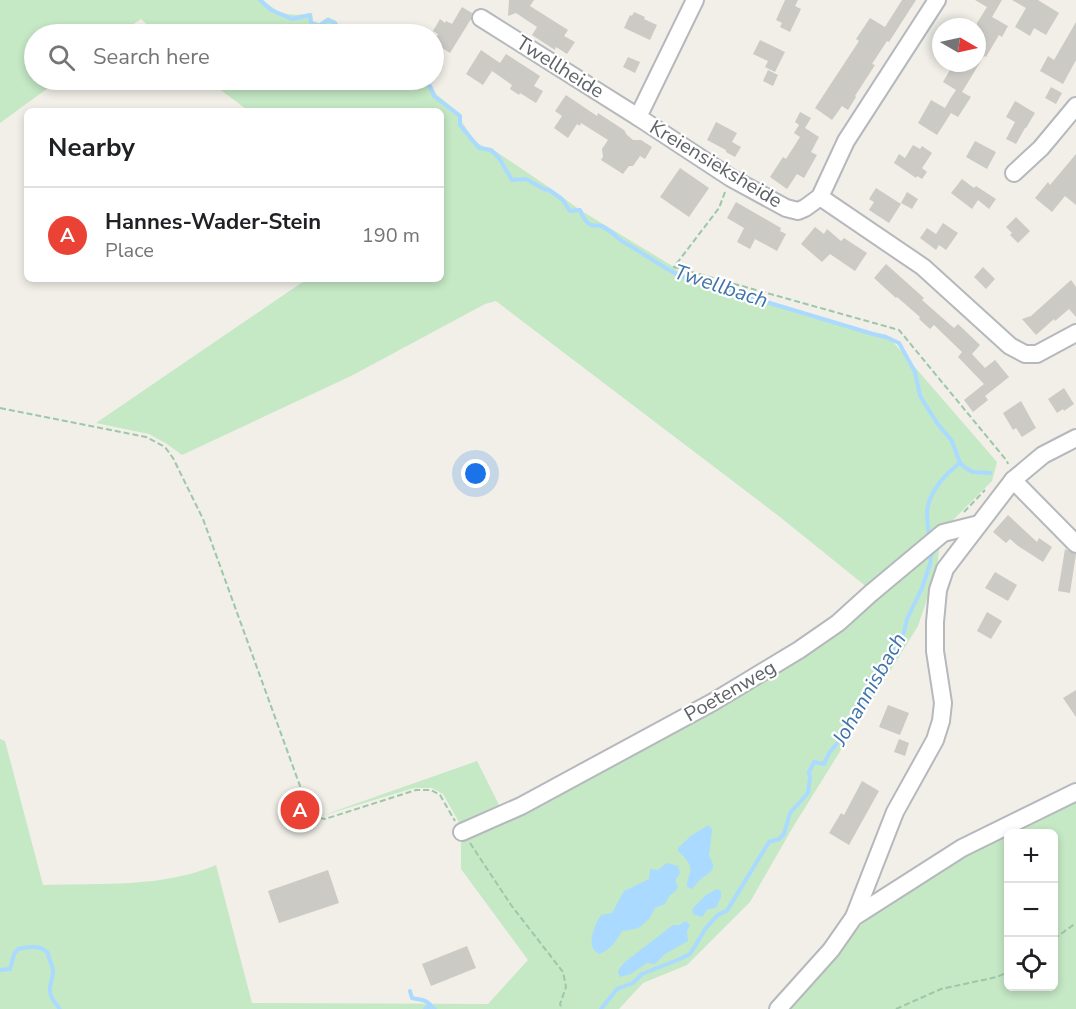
<!DOCTYPE html>
<meta charset="utf-8">
<style>
:root{--surface:#fff;--page:#f6f6f6;--text:#202124;--muted:#757577;--line:#e0e0e0;--accent:#ea4335}
body{margin:0;font-family:"Nunito Sans",sans-serif;background:var(--page);color:var(--text)}
.controls{position:absolute;right:18px;bottom:18px;display:grid;overflow:hidden;border-radius:9px;box-shadow:0 3px 9px #0003}
.controls button{width:54px;height:54px;display:grid;place-items:center;padding:0;border:0;border-bottom:2px solid var(--line);background:var(--surface);color:var(--text);font:30px sans-serif}
.compass{position:absolute;left:932px;top:18px;width:54px;height:54px;border-radius:50%;background:var(--surface);box-shadow:0 3px 9px #0003;rotate:99deg}
.you{position:absolute;left:476px;top:474px;width:21px;height:21px;margin:-15px;border:4px solid #fff;border-radius:50%;background:#1a73e8;box-shadow:0 0 0 9px #1a73e833}
.badge{display:grid;place-items:center;width:39px;height:39px;border-radius:50%;background:var(--accent);color:#fff;font-size:20px;font-weight:700}
.pin{position:absolute;translate:-50% -50%;border:3px solid #fff;box-shadow:0 2px 6px #0006}
.list{margin:0;padding:0;list-style:none}
h2{display:flex;justify-content:space-between;align-items:center;height:78px;margin:0;padding:0 24px;font-size:26px}
h2 small{font-size:20px;font-weight:400;color:var(--muted)}
.list li{display:grid;grid-template-columns:39px 1fr auto;gap:18px;align-items:center;box-sizing:border-box;height:96px;padding:0 24px;border-top:2px solid var(--line)}
.list b{display:block;font-size:22px;white-space:nowrap}
.list p{margin:0;font-size:20px;white-space:nowrap;color:var(--muted)}
.list em{font-size:20px;font-style:normal;color:var(--muted)}
.icon{flex:none;width:33px;height:33px;fill:none;stroke:currentColor;stroke-width:2;stroke-linecap:round;stroke-linejoin:round}
.map{position:relative;flex:none;width:1076px;height:1009px;overflow:hidden}
.search{position:absolute;background:var(--surface);box-shadow:0 3px 9px #0003;left:24px;top:24px;width:420px;height:66px;display:flex;align-items:center;gap:15px;box-sizing:border-box;padding:0 21px;border-radius:33px;color:var(--muted);font-size:22px}
.panel{position:absolute;background:var(--surface);box-shadow:0 3px 9px #0003;left:24px;top:108px;width:420px;height:174px;border-radius:9px}
.map>svg:first-child{display:block}
</style>
<div class="map">
<svg width="1076" height="1009" viewBox="0 0 1076 1009">
<rect width="100%" height="100%" fill="#f1efe8"/>
<g fill="#c5e8c5" fill-rule="evenodd">
<path d="M0 0H263C280 15 290 17 312 13L313 21 319 23 328 17 336 21 341 28 363 34H157L141 19 119 34H34V80H59L0 123Z"/>
<path d="M207 80H426L430 84 437 95 462 115V122C469 132 477 148 491 148L550 188 580 210 674 267 683 277 872 333 887 335 997 462 992 481 941 532 937 569 918 626 793 827 750 902 687 965 643 983 619 1009H0V739L5 741 43 885C100 883 162 888 216 865L252 1003 488 1004 528 960 461 869V841L508 820 463 829 443 794 432 788H414L321 816 477 761 502 811 798 646 868 588 780 517 496 301 485 304 351 376 182 455 167 444 149 434 96 423 307 279H441V111H249Z"/>
<path d="M1076 798V1009H784L846 940 874 913 967 852ZM1008 834H1054V986H1008Z"/>
</g>
<g fill="#aadaff">
<path d="M707 826H710L712 830 709 856C719 872 709 871 699 881 696 884 694 887 692 889L687 887C687 880 689 878 690 872 692 863 684 857 678 851V848L692 835Z"/>
<path d="M667 863 678 866 680 873 675 881 678 886 676 891 670 895 665 904 655 908 650 918 640 927 635 929 622 931C615 942 612 949 599 954 585 947 594 926 601 915L612 913 624 891 649 879 650 869 658 870Z"/>
<polygon points="717,889 721,891 721,897 716,908 708,909 702,917 693,914 692,909 706,895"/>
<polygon points="686,921 690,925 687,931 688,941 665,954 655,964 647,963 631,974 620,977 618,973 619,969 625,962 673,925 679,925"/>
</g>
<g fill="none" stroke-linecap="round" stroke-linejoin="round">
<g stroke="#aadaff" stroke-width="4">
<polyline points="260,0 271,10 292,19 310,15 311,23 319,26 328,20 335,23 339,29 357,34"/>
<path d="M410 80 411 81 426 83 430 86 434 96 460 116V125L479 148 491 150 499 158 512 180 526 179 544 189 549 190 562 199 570 211 580 210C582 215 586 223 591 225 594 226 598 225 601 226 610 229 616 238 625 243 644 253 662 268 683 277L873 334 886 337 899 343 915 372 920 396 937 423 952 441 960 463 967 469 973 472 990 473"/>
<path d="M929 536C928 528 927 519 927 511 929 492 945 474 960 463"/>
<path d="M0 970 10 969 14 954 18 949C28 947 40 944 48 953 48 960 53 964 53 972 53 977 51 981 50 987 49 996 54 1002 60 1009"/>
<path d="M410 991 412 998C421 1000 427 999 433 1008"/>
<polyline points="425,1009 428,1007 435,1009"/>
<polyline points="601,1009 617,989 633,983 642,974 680,959 690,954 706,928 718,915 726,911 728,909 769,842 779,839 784,834 790,813 808,793 810,778 809,772 814,762 824,764 829,753 840,740 847,736 851,720 857,709 870,694 877,674 892,651 899,643 904,632 907,619 922,588 930,564 932,551"/>
</g>
</g>
<g fill="#cccac5">
<polygon points="509,0 534,0 530,6 568,30 564,36 575,42 567,54 556,47 555,50 532,35 537,27 516,13 508,16"/>
<polygon points="785,0 798,0 795,6 801,9 790,32 780,27 782,23 776,20"/>
<polygon points="902,0 916,0 889,42 887,41 872,64 875,65 855,96 856,97 848,110 842,106 832,120 815,108 859,41 856,39 870,18 885,27"/>
<polygon points="975,0 1002,0 992,17 1008,26 1002,37 999,35 986,57 984,56 962,92 971,97 958,117 951,113 937,135 918,123 931,100 945,108 950,99 956,90 943,82 954,63 977,63 977,23 987,7"/>
<polygon points="1012,0 1038,0 1059,13 1046,35 1034,28 1030,36 1015,27 1026,8"/>
<polygon points="462,7 472,13 471,19 450,53 434,43 438,34 433,31 440,19 445,23 446,21 452,24"/>
<polygon points="634,12 645,17 644,19 657,25 650,40 624,28 630,15 632,16"/>
<polygon points="1076,22 1076,60 1063,84 1040,71 1048,56 1054,60"/>
<polygon points="760,40 785,52 775,72 765,67 768,61 753,54"/>
<polygon points="481,50 500,63 506,54 540,76 534,86 543,91 536,103 520,93 519,95 510,89 512,85 492,71 483,85 466,74"/>
<polygon points="628,57 640,62 635,73 623,67"/>
<polygon points="768,70 778,75 773,86 763,81"/>
<polygon points="1051,87 1062,93 1056,104 1045,98"/>
<polygon points="566,95 597,116 598,113 624,130 627,135 633,140 641,140 652,147 645,159 640,156 633,166 629,166 623,174 601,160 603,157 602,149 608,140 581,123 580,126 577,124 568,138 554,128 562,116 555,111"/>
<polygon points="1015,101 1035,113 1026,128 1025,128 1016,144 1006,139 1015,122 1006,117"/>
<polygon points="800,112 811,118 805,128 819,137 811,152 817,155 804,178 797,174 787,189 770,177 783,157 786,159 800,137 794,133 799,125 795,122"/>
<polygon points="716,122 737,133 732,142 741,147 735,157 726,152 726,150 707,140"/>
<polygon points="975,141 996,152 987,169 966,157"/>
<polygon points="913,145 920,149 922,146 932,153 922,168 927,172 922,179 917,176 916,178 894,163 899,154 905,158"/>
<polygon points="1076,154 1076,205 1065,196 1052,212 1035,198 1048,182 1050,185"/>
<polygon points="680,168 709,188 689,217 660,197"/>
<polygon points="962,179 974,188 976,186 996,199 989,209 978,200 972,209 951,193"/>
<polygon points="876,188 901,204 889,223 869,210 874,202 869,199"/>
<polygon points="907,192 918,199 912,209 901,203"/>
<polygon points="736,202 781,228 780,231 786,234 777,251 755,239 750,249 737,242 744,228 727,218"/>
<polygon points="1016,217 1030,231 1018,243 1010,235 1012,233 1006,227"/>
<polygon points="943,223 958,233 946,250 939,245 936,250 920,238 927,228 936,234"/>
<polygon points="815,227 824,234 827,229 841,241 844,238 867,253 855,271 830,254 822,262 801,244"/>
<polygon points="886,264 924,298 922,300 954,328 958,324 980,345 972,354 985,368 995,360 1009,377 985,396 988,400 973,412 964,400 984,384 958,357 962,352 934,325 930,329 919,319 920,317 897,297 896,298 874,278"/>
<polygon points="983,267 995,279 986,289 974,277"/>
<polygon points="1071,280 1076,287 1076,317 1069,309 1055,321 1054,319 1036,335 1022,319 1031,316"/>
<polygon points="1064,388 1074,404 1064,411 1063,409 1057,413 1048,399"/>
<polygon points="1021,401 1036,428 1022,437 1016,428 1013,430 1003,413"/>
<polygon points="1008,515 1037,542 1039,538 1052,547 1043,562 1018,546 1010,539 1006,543 993,532"/>
<polygon points="1065,549 1076,554 1070,593 1058,591"/>
<polygon points="995,572 1017,585 1008,601 985,588"/>
<polygon points="987,612 1002,621 991,639 977,631"/>
<polygon points="1076,690 1076,717 1063,698"/>
<polygon points="888,705 909,713 900,735 879,727"/>
<polygon points="899,739 909,743 905,756 894,752"/>
<polygon points="862,781 879,791 849,845 829,833 841,813 844,815"/>
<polygon points="328,870 339,903 279,923 268,891"/>
<polygon points="467,946 476,968 431,986 422,964"/>
</g>
<g fill="none" stroke-linecap="round" stroke-linejoin="round">
<g stroke="#b5b8bc" stroke-width="20">
<g id="minor">
<polyline points="695,0 638,117 731,178 786,208 798,211 805,208 820,197 923,267 1010,346 1025,354 1037,354 1076,333"/>
<polyline points="481,18 638,117"/>
<polyline points="1014,173 1041,148 1076,106"/>
<polyline points="820,197 846,141 937,0"/>
<polyline points="1013,480 1076,544"/>
<polyline points="462,832 521,806 713,702 799,650 838,623 870,594 943,533 979,524"/>
<polyline points="854,917 962,848 1076,792"/>
<polyline points="778,1009 831,950 854,917 895,812 935,740 941,721 943,703 935,651 935,622 938,590 945,569 1013,480 1043,455 1076,438"/>
</g>
</g>
<g stroke="#9cc7a9" stroke-width="2" stroke-dasharray="6 3" stroke-linecap="butt">
<polyline points="725,192 719,208 674,267 899,330 1007,461 1008,464"/>
<polyline points="0,408 146,437 165,447 173,458 203,519 308,808 314,817 325,819 416,790 431,790 440,795 455,821"/>
<polyline points="964,512 985,490"/>
<polyline points="470,843 511,905 563,972 566,987 560,1004 562,1009"/>
<polyline points="1054,939 1076,923"/>
<polyline points="896,1009 941,989 997,977 1008,972"/>
</g>
<use href="#minor" stroke="#fff" stroke-width="16"/>
</g>
<g text-anchor="middle" dominant-baseline="central" stroke-width="4.5" stroke-linejoin="round" paint-order="stroke">
<g font-size="20" fill="#5f6368" stroke="#fff">
<text transform="translate(560 67) rotate(32)">Twellheide</text>
<text transform="translate(716 164) rotate(31)">Kreiensieksheide</text>
<text transform="translate(730 691) rotate(-30)">Poetenweg</text>
</g>
<g font-size="21" font-style="italic" fill="#4174aa" stroke="#fff">
<text transform="translate(721 286) rotate(18)">Twellbach</text>
<text transform="translate(869 689) rotate(-60)">Johannisbach</text>
</g>
</g>
</svg>
<div class="controls">
<button>+</button>
<button>−</button>
<button><svg class="icon" aria-label="locate" viewBox="0 0 24 24"><circle cx="12" cy="12" r="6"/><path d="M12 2v4M12 18v4M2 12h4M18 12h4"/></svg></button>
</div>
<svg class="compass" viewBox="-18 -18 36 36"><path d="M0-13l5 13h-10z" fill="#e53935"/><path d="M0 13l5-13h-10z" fill="#757577"/></svg>
<div class="you"></div>
<div class="pin badge" style="left:300px;top:810px">A</div>
<div class="search"><svg class="icon" aria-label="search" viewBox="0 0 24 24"><circle cx="10" cy="10" r="6"/><path d="M15 15l6 6"/></svg>Search here</div>
<section class="panel">
<h2>Nearby<small></small></h2>
<ul class="list">
<li><span class="badge">A</span><div><b>Hannes-Wader-Stein</b><p>Place</p></div><em>190 m</em></li>
</ul>
</section>
</div>
